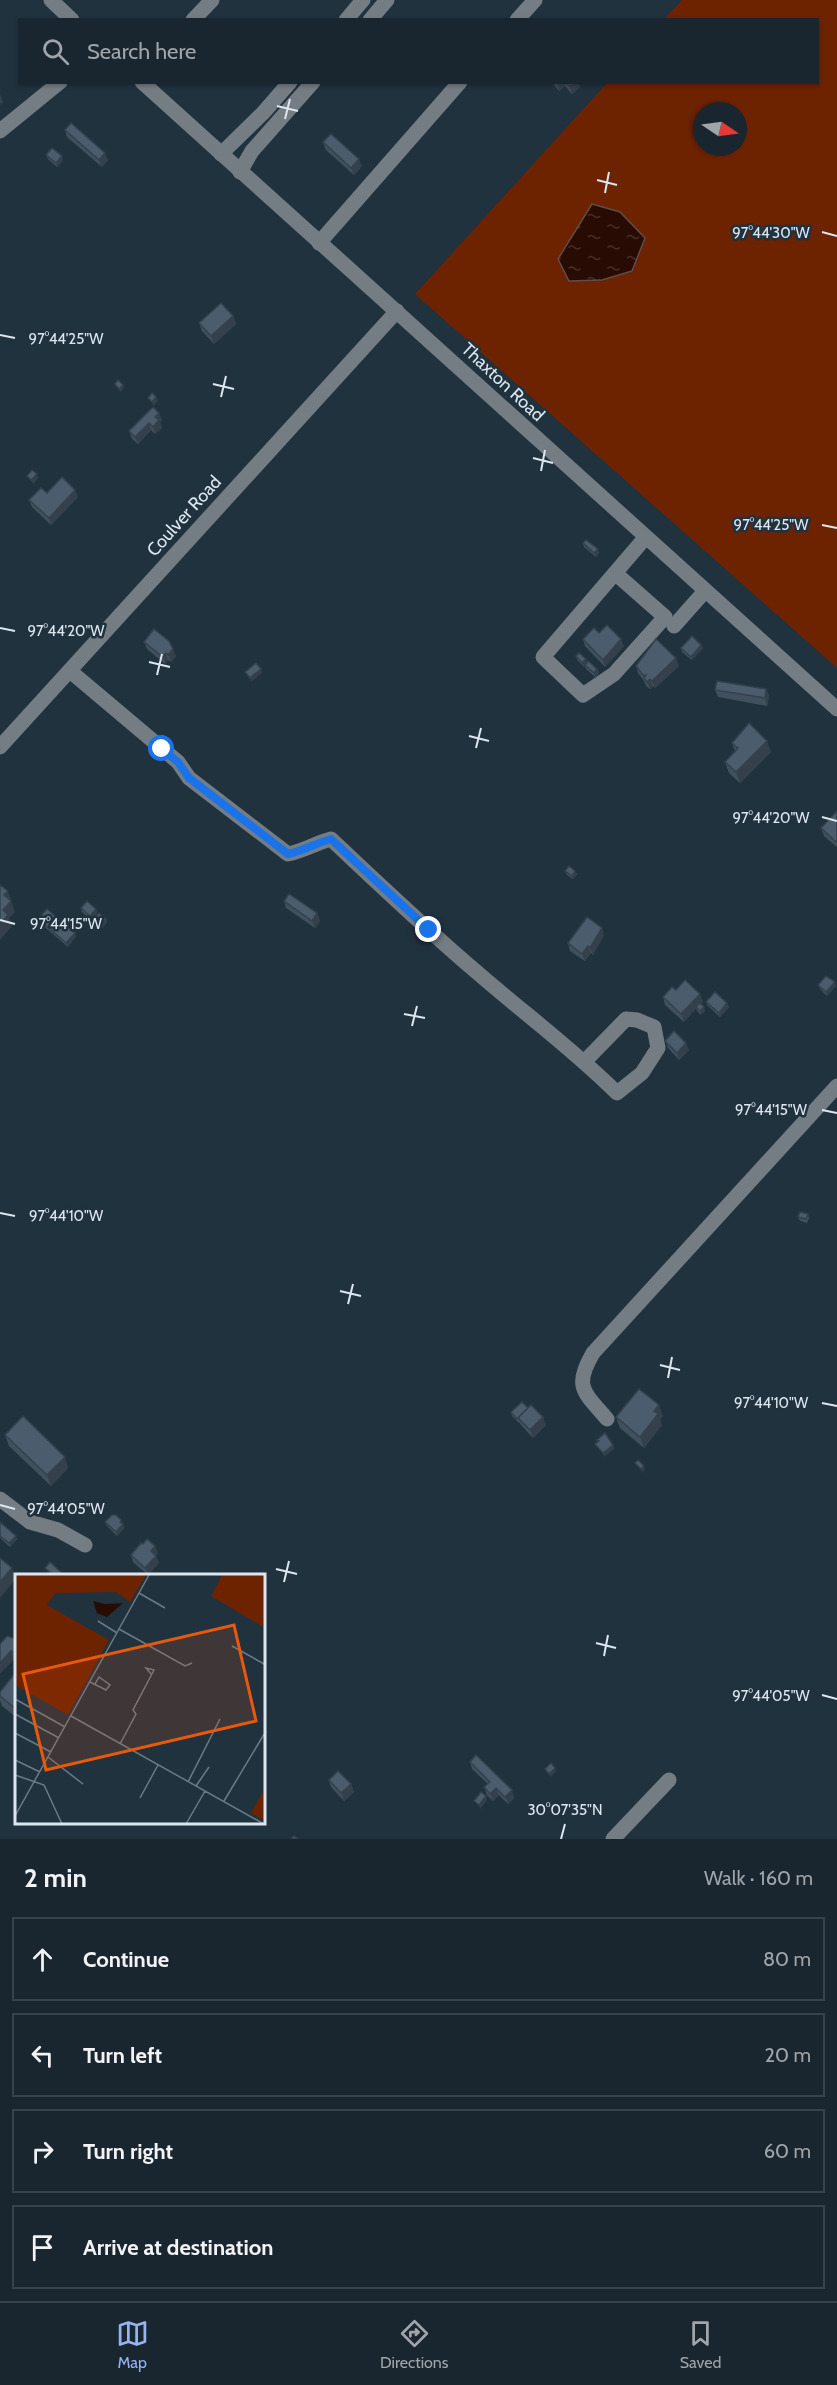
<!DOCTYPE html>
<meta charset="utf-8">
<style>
:root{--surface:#19262f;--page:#26323b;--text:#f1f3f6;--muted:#9fa5aa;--line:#37434b;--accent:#95b2f1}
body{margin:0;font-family:Cabin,sans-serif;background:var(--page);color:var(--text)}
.compass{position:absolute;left:693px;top:102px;width:54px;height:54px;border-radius:50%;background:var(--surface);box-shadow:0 2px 4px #0004;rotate:103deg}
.stop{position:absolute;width:18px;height:18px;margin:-14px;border:4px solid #1a73e8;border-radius:50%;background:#fff}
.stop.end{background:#1a73e8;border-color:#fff;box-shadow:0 2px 6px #0008}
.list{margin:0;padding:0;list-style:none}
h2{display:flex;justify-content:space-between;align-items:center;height:78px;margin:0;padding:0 24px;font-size:26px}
h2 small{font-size:20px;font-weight:400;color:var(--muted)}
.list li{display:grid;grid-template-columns:39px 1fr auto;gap:18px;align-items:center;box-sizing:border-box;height:84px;margin:0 12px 12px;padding:0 12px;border:2px solid var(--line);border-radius:0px}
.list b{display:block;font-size:22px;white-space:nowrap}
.list em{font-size:20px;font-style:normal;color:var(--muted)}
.icon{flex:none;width:33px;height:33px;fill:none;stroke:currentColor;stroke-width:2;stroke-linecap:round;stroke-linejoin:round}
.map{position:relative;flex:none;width:837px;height:1839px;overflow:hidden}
.search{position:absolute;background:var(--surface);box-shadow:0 2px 4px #0004;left:18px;right:18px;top:18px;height:66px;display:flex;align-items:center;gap:15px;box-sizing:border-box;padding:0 21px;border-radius:0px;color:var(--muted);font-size:22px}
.sheet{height:462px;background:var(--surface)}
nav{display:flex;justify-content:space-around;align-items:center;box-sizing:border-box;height:84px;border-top:2px solid var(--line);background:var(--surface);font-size:16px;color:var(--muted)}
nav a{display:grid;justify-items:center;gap:3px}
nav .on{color:var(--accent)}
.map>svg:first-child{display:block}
</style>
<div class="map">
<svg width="837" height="1839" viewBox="0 0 837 1839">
<defs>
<pattern id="water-ripples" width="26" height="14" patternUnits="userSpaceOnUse" patternTransform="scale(1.5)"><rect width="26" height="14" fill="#280c03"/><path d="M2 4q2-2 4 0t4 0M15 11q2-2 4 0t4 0" fill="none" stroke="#472f28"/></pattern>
</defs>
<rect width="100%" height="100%" fill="#21323f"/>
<path fill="#6d2200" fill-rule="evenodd" d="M682 0H837V668L415 294 607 83 818 82V20L664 19ZM702 111H738V147H702Z"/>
<polygon fill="url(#water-ripples)" stroke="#5e4d4a" stroke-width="1.5" points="592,204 620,212 645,238 632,271 602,280 569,281 558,259"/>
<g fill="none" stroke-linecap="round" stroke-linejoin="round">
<g stroke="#757d84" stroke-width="15">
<polyline points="51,0 72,20"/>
<polyline points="193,20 212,0"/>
<polyline points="346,20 363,0"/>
<polyline points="370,20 387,0"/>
<polyline points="517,20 535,0"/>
<polyline points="142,82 837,709"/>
<polyline points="0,131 60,82"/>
<polyline points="221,154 263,113 290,82"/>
<polyline points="240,172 252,151 313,82"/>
<polyline points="319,243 460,82"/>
<polyline points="615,573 665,617 614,674 583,695 543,657 645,538"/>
<polyline points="674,626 705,591"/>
<path d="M70 671 178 762 189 778 288 854C303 851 316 843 331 839 380 885 428 931 479 974 525 1014 574 1050 617 1093L642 1073 658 1048 654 1027 637 1020 626 1019 585 1061"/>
<polyline points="0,747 397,311"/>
<path d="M607 1419C584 1392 573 1387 593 1353L837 1086"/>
<polyline points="0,1499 30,1522 58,1530 85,1545"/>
<polyline points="613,1839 669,1780"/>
</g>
</g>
<g fill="#40505d">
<polygon points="552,82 578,82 580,87 572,94 565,86 559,91"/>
<polygon points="65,130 108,160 102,167 67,137"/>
<polygon points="323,142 362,166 354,175 326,150"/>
<polygon points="46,155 63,160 57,167 48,159"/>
<polygon points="233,316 236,324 214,344 202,331 199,323"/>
<polygon points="153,407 162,420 160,422 162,428 155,434 151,430 138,444 132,439 129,431"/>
<polygon points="47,493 78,497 51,525 32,507 29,500"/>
<polygon points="583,543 599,553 596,557 584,547"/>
<polygon points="599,633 624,646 605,667 585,646 583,639"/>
<polygon points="144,642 176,656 171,662 168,660 165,664 147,649"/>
<polygon points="701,645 703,648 692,660 682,652 681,648"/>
<polygon points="576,656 597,669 599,673 595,677 586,669 585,666 584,667 577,660"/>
<polygon points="636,666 679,666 655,688 653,686 650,689 646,686 644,681 638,673"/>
<polygon points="766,689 769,696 767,706 718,697 715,690"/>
<polygon points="732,743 771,752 740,783 729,773 725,762 735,751"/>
<polygon points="837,811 837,847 824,836 821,828"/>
<polygon points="565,871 575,871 577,874 573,879 567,875"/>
<polygon points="284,901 317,913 320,921 315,928 286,908"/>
<polygon points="81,908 96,909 97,913 91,920 82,912"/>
<polygon points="94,918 106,919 107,922 102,928 95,922"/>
<polygon points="38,919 75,933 76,936 68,947 40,923"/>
<polygon points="604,935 593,955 591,953 585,961 570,951 568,943"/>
<polygon points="835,982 836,986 827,996 820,989 818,985"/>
<polygon points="676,990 703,1001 701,1004 705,1011 701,1015 697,1011 696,1008 684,1022 665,1005 663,997"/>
<polygon points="706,1002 729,1007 720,1017 707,1005"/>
<polygon points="665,1041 689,1050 679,1060 668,1048"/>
<polygon points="808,1214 809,1218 807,1223 800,1221 798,1217"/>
<polygon points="528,1408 543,1417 546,1425 533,1438 521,1425 519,1422 519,1423 512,1416 511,1412"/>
<polygon points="663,1416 660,1419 662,1425 644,1448 620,1428 616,1417"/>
<polygon points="5,1435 68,1468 51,1486 9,1446"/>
<polygon points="121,1520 124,1528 117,1536 107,1526 105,1522"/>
<polygon points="0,1522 17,1539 10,1547 0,1538"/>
<polygon points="158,1553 156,1556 159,1563 148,1575 133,1562 131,1555"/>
<polygon points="16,1639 16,1659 14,1659 0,1673"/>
<polygon points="16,1672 16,1717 2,1706 0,1700 0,1692"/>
<polygon points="470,1762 514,1798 508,1804 499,1795 493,1801 487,1795 484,1787 488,1784 472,1769"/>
<polygon points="329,1780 351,1784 354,1792 344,1801 331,1787"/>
</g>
<g fill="#34414c">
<polygon points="558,82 564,82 565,86 559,91 557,83"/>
<polygon points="574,82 578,82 580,87 572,94 569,86"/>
<polygon points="0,94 3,102 0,105"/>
<polygon points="105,153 108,160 102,167 99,160"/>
<polygon points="62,156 63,160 57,167 56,163"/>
<polygon points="359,159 362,166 354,175 351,168"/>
<polygon points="233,316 236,324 214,344 211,336"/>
<polygon points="123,385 124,388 120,392 119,389"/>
<polygon points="156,397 158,401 153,406 152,402"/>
<polygon points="159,413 162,420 160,422 162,428 155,434 153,427 155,417"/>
<polygon points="149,423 151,430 138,444 135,437"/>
<polygon points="37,474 38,478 33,484 31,480"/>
<polygon points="75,490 78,497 51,525 49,518"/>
<polygon points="598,549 599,553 596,557 594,553"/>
<polygon points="621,639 624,646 605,667 603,660"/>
<polygon points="701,645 703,648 692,660 691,657"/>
<polygon points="173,649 176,656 171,662 168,655"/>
<polygon points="166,653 168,660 165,664 163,657"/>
<polygon points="676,658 679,666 655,688 652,681"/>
<polygon points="586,659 587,663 584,667 582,663"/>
<polygon points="261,669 262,673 251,682 250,678"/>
<polygon points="597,669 599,673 595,677 594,673"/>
<polygon points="650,679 653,686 650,689 647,682"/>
<polygon points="766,689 769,696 767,706 765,698"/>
<polygon points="767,741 771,752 740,783 736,772"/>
<polygon points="575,871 577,874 573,879 572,876"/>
<polygon points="8,891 15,912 9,918 12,926 0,940 0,924 3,910 4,895"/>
<polygon points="96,909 97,913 91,920 90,916"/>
<polygon points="317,913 320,921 315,928 312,921"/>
<polygon points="106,919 107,922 102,928 101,925"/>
<polygon points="602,928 604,935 593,955 590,948"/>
<polygon points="75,933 76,936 68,947 66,943"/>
<polygon points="588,946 591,953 585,961 582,954"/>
<polygon points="835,982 836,986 827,996 826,992"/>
<polygon points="700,994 703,1001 684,1022 681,1014"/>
<polygon points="727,1003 729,1007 720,1017 719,1013"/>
<polygon points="704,1007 705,1011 701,1015 700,1011"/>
<polygon points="686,1043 689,1050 679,1060 677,1053"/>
<polygon points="659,1405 663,1416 660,1419 662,1425 644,1448 640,1437 654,1411"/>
<polygon points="543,1417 546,1425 533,1438 530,1430"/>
<polygon points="613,1445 614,1449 604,1457 603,1453"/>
<polygon points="65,1457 68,1468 51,1486 47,1475"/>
<polygon points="644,1466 645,1469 642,1473 641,1469"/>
<polygon points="123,1524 124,1528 117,1536 116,1532"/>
<polygon points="16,1536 17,1539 10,1547 9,1543"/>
<polygon points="155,1546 158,1553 153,1559 151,1551"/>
<polygon points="156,1556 159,1563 148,1575 145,1568"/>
<polygon points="12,1568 16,1579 0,1598 0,1582"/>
<polygon points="11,1651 14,1659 0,1673 0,1663"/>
<polygon points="555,1768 556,1771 551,1777 549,1774"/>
<polygon points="351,1784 354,1792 344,1801 341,1793"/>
<polygon points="496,1788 499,1795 493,1801 490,1794"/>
<polygon points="512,1790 514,1798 508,1804 505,1797"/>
<polygon points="486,1796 487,1800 480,1809 479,1805"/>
</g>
<g fill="#4b5d6c" stroke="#34414c" stroke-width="1.5">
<polygon points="566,82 574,82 569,86"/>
<polygon points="71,123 105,153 99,160 65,130"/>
<polygon points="331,134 359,159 351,168 323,142"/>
<polygon points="52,148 62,156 56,163 46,155"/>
<polygon points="221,303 233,316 211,336 199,323"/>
<polygon points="118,380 123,385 119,389 115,384"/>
<polygon points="152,393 156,397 152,402 148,398"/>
<polygon points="153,407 159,413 155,417 159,420 153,427 149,423 135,437 129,431"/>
<polygon points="32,470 37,474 31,480 27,476"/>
<polygon points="62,477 75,490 49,518 29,500 41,488 47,493"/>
<polygon points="586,540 598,549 594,553 583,543"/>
<polygon points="607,625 621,639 603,660 583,639 594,628 599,633"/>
<polygon points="154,629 169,641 173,649 168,655 166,653 163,657 144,642"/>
<polygon points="692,636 701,645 691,657 681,648"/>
<polygon points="656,639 676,658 652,681 650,679 647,682 644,678 646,675 644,676 636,666"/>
<polygon points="579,653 586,659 582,663 576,656"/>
<polygon points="588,661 597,669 594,673 585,665"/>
<polygon points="256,663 261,669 250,678 245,672"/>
<polygon points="717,681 766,689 765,698 715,690"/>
<polygon points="749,723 767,741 736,772 725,762 738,748 732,743"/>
<polygon points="837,811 837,841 836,842 821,828"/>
<polygon points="569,866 575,871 572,876 565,871"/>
<polygon points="0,885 8,891 4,895 11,901 3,910 8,915 0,924"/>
<polygon points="289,894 317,913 312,921 284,901"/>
<polygon points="87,901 96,909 90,916 81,908"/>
<polygon points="47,909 75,933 66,943 38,919"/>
<polygon points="99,913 106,919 101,925 94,918"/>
<polygon points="587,917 602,928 590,948 588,946 582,954 568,943"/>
<polygon points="826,976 835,982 826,992 818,985"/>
<polygon points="685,980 700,994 681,1014 663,997 672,987 676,990"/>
<polygon points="715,992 727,1003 719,1013 706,1002"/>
<polygon points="700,1003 704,1007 700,1011 696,1007"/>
<polygon points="674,1031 686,1043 677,1053 665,1041"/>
<polygon points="800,1212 808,1214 806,1219 798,1217"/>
<polygon points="639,1389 659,1405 654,1411 658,1414 640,1437 616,1417"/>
<polygon points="522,1402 528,1408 517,1419 511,1412"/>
<polygon points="531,1405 543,1417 530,1430 518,1418"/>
<polygon points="23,1416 65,1457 47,1475 5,1435"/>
<polygon points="605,1433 613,1445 603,1453 595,1444 599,1441 597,1440"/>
<polygon points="638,1460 644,1466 641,1469 635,1463"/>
<polygon points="112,1515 116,1515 121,1520 120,1522 123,1524 116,1532 105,1522"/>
<polygon points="0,1522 16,1536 9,1543 0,1536"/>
<polygon points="147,1539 155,1546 151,1551 156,1556 145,1568 131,1555 141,1543 143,1544"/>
<polygon points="0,1558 12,1568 0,1582"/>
<polygon points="50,1562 63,1574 62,1575 53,1575 45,1568"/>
<polygon points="7,1636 16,1639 16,1653 11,1651 0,1663 0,1644"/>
<polygon points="16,1672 16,1709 0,1696 0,1692"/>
<polygon points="476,1755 512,1790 505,1797 496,1788 490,1794 484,1787 490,1782 470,1762"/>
<polygon points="551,1763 555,1768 549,1774 545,1769"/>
<polygon points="338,1771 351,1784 341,1793 329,1780"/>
<polygon points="481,1792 486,1796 479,1805 474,1801"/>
<polygon points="294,1836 298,1839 291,1839"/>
</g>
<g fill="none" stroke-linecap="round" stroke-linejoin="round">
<path stroke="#1a73e8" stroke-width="8" d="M162 749 178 762 189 778 288 854C303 851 316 843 331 839L429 930"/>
</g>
<path fill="none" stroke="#dce6ef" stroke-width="2" d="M277 106 298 111M285 119 290 99M597 180 617 185M605 193 609 172M822 232 837 236M0 335 15 338M213 384 234 389M221 397 226 376M533 458 553 463M541 471 545 450M822 525 837 528M0 628 15 631M149 662 170 667M157 675 162 654M469 736 489 741M476 748 481 728M822 817 837 821M0 920 15 924M404 1014 425 1018M412 1026 417 1006M822 1110 837 1113M0 1213 15 1216M340 1291 361 1296M348 1304 353 1284M660 1365 680 1370M668 1378 672 1357M822 1403 837 1406M0 1505 15 1509M276 1569 297 1574M284 1582 289 1561M596 1643 616 1648M604 1656 608 1635M822 1695 837 1699M561 1839 565 1824"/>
<g text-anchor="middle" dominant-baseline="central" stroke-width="5" stroke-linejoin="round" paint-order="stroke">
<g font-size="18" fill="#dce6ef" stroke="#21323f">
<text transform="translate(503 382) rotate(43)">Thaxton Road</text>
<text transform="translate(184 516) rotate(-48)">Coulver Road</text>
</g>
</g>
<g transform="translate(15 1574)">
<rect width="250" height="250" fill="#21323f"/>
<path d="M0 1H131L115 28 101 18 40 19 32 31 94 66 53 141 0 111ZM207 1H250V54L196 22ZM250 214V247L236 239Z" fill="#6d2200"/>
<path d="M78 27 90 30 108 29 92 43 82 39Z" fill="#280c03"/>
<path fill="none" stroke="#6c7a85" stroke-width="1.5" d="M124 19 150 34M83 47 102 59M104 55 170 92 177 89M217 72 251 91M75 108 91 116 95 111 84 103 80 110M0 125 50 153M0 140 44 164M56 142 249 250M0 159 36 178M105 170 121 140 118 136 139 96 131 94 137 101M33 183 68 210M0 186 25 198M0 201 29 211 47 250M173 208 205 145M181 212 194 193M125 224 143 191M209 227 251 157M0 242 134 1M171 250 190 217"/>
<path fill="#e8590c" fill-opacity="0.15" stroke="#e8590c" stroke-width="3" d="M219 51 241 147 31 196 8 100Z"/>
<rect width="250" height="250" fill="none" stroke="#dce6ef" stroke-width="3"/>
</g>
<g font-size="15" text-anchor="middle" fill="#dce6ef" stroke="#21323f" stroke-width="5" stroke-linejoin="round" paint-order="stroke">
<text x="771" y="238">97°44'30"W</text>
<text x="66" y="344">97°44'25"W</text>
<text x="771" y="530">97°44'25"W</text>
<text x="66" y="636">97°44'20"W</text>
<text x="771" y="823">97°44'20"W</text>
<text x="66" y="929">97°44'15"W</text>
<text x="771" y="1115">97°44'15"W</text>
<text x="66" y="1221">97°44'10"W</text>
<text x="771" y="1408">97°44'10"W</text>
<text x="66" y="1514">97°44'05"W</text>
<text x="771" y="1701">97°44'05"W</text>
<text x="565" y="1815">30°07'35"N</text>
</g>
</svg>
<svg class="compass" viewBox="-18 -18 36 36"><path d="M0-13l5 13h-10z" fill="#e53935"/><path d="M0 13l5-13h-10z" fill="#9fa5aa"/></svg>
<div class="stop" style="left:162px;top:749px"></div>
<div class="stop end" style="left:429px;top:930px"></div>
<div class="search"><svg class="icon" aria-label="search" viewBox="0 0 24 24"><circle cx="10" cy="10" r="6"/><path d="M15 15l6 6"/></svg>Search here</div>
</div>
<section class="sheet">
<h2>2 min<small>Walk · 160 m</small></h2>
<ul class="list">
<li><svg class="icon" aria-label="ahead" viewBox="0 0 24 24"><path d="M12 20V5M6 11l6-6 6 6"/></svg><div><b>Continue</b></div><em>80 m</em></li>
<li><svg class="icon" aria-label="left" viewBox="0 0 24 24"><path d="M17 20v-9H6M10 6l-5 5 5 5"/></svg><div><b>Turn left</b></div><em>20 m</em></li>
<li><svg class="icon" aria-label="right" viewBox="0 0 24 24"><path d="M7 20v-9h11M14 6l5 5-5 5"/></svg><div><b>Turn right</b></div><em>60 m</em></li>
<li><svg class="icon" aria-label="arrive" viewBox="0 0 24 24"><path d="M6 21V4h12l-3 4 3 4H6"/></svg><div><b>Arrive at destination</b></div></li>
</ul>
</section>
<nav>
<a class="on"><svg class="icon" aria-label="map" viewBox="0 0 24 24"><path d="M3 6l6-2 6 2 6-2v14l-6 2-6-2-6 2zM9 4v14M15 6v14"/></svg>Map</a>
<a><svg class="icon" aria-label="directions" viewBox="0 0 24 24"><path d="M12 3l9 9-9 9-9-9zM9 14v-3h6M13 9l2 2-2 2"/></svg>Directions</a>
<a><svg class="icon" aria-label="saved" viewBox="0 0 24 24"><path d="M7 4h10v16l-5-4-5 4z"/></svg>Saved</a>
</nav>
